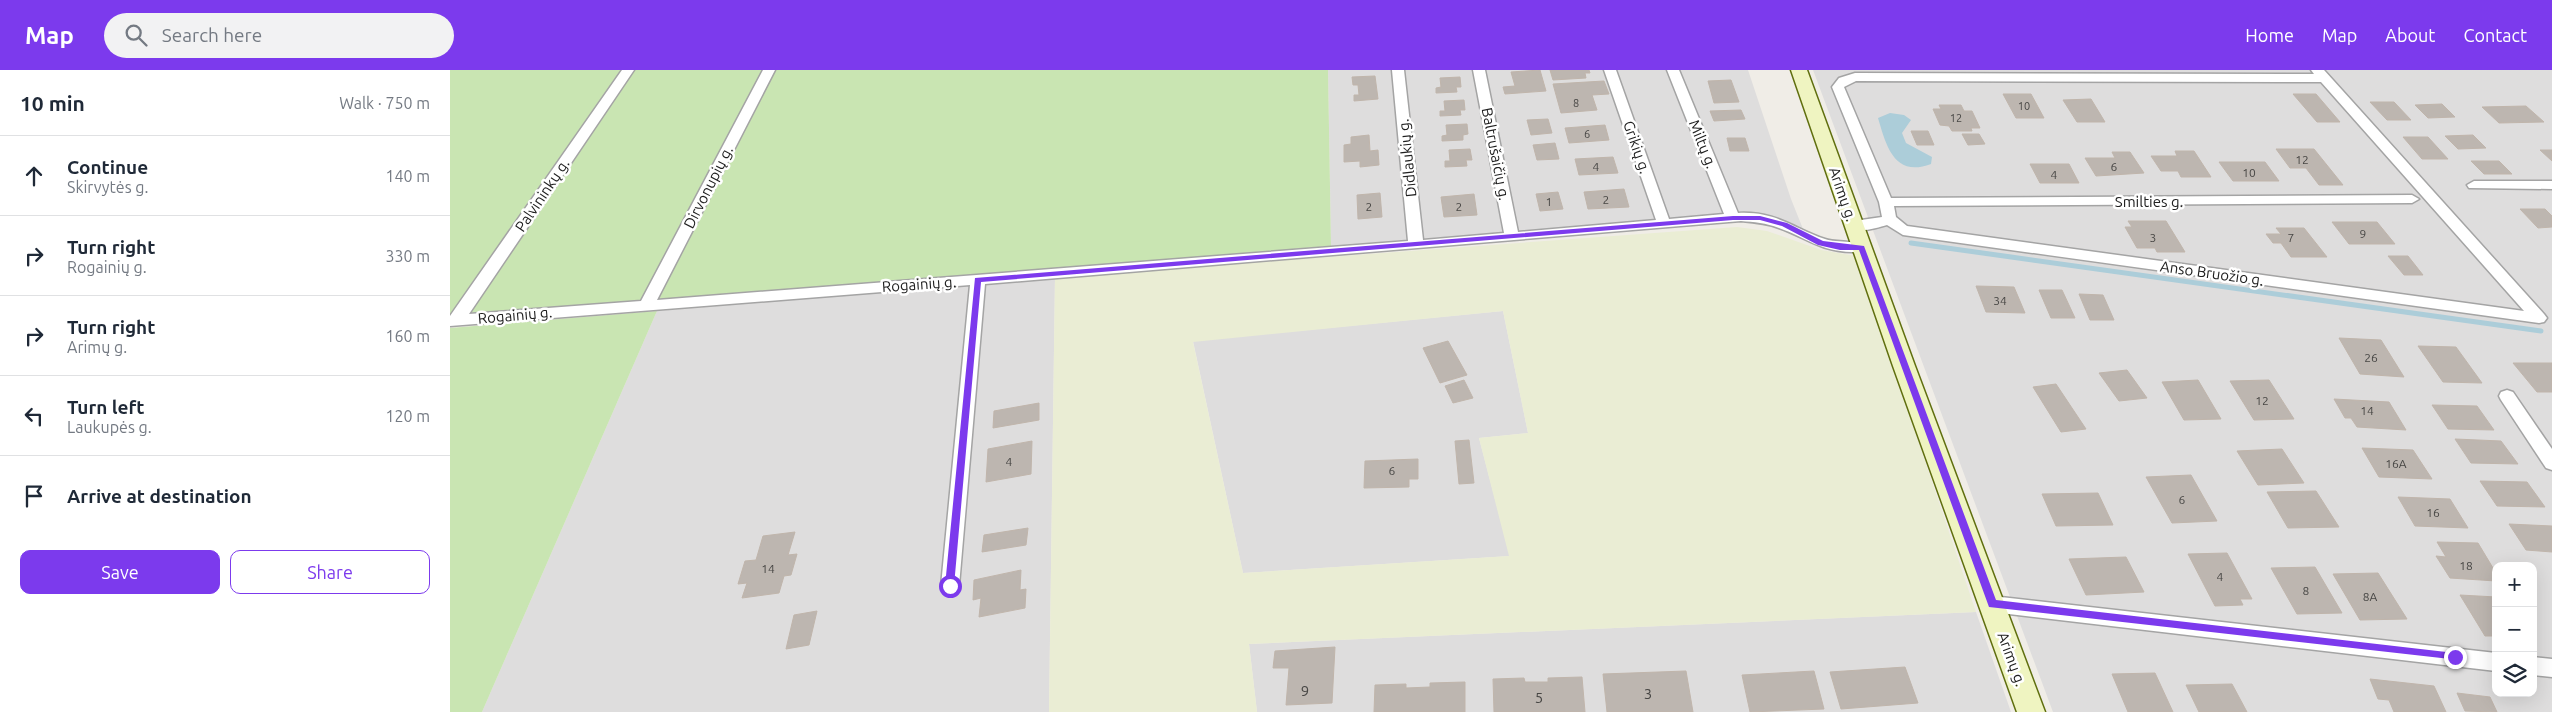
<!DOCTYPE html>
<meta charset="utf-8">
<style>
:root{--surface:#fff;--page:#f2f2f3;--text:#1f2937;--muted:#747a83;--line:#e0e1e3;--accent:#7c3aed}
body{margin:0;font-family:Ubuntu,sans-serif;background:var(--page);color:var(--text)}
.controls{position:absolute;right:15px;bottom:15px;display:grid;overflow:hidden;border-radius:10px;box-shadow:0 5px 20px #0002}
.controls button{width:45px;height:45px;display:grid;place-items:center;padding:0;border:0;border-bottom:1px solid var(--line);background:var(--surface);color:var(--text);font:25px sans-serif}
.stop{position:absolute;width:15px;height:15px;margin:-11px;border:4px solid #7c3aed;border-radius:50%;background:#fff}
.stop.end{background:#7c3aed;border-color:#fff;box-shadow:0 1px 5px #0008}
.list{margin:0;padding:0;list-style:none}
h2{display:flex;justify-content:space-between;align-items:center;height:65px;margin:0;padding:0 20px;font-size:21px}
h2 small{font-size:16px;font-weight:400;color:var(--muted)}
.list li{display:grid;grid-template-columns:32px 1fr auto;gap:15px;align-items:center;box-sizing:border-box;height:80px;padding:0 20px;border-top:1px solid var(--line)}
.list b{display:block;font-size:19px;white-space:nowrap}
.list p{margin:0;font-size:16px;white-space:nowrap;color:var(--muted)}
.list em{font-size:16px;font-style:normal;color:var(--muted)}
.actions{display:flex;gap:10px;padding:15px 20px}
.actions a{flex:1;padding:11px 0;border:1px solid var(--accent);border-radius:10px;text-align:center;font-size:18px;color:var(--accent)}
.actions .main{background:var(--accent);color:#fff}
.icon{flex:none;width:28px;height:28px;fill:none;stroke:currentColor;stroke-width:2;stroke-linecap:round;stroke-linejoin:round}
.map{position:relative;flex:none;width:2102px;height:642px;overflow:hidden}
header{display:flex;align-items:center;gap:30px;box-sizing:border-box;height:70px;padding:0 25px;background:var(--accent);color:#fff}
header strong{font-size:24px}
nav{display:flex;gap:28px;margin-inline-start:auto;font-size:18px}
.search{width:350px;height:45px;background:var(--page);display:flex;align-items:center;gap:12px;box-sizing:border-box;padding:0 18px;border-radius:28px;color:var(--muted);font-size:19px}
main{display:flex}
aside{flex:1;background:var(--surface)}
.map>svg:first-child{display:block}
</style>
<header>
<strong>Map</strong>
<div class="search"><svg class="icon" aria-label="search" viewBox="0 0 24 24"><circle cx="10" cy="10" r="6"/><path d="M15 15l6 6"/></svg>Search here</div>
<nav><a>Home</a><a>Map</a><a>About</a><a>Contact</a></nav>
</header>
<main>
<aside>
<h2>10 min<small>Walk · 750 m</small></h2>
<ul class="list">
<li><svg class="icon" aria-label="ahead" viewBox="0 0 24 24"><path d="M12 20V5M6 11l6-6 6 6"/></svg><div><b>Continue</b><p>Skirvytės g.</p></div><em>140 m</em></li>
<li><svg class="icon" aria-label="right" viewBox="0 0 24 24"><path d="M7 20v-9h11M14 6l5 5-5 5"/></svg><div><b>Turn right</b><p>Rogainių g.</p></div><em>330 m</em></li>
<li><svg class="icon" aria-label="right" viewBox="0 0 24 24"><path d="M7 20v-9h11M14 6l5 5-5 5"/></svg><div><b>Turn right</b><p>Arimų g.</p></div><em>160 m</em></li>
<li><svg class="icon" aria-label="left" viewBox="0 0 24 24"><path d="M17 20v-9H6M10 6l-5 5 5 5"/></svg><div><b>Turn left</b><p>Laukupės g.</p></div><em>120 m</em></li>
<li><svg class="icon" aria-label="arrive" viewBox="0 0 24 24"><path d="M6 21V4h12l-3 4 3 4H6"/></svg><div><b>Arrive at destination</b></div></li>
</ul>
<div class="actions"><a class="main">Save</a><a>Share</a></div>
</aside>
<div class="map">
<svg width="2102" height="642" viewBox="0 0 2102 642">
<rect width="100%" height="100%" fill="#f0ede7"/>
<g fill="#dedddd" fill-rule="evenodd">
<polygon points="878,0 1298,0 1341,129 1353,159 1321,146 1298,143 881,176"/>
<path d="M1363 0H2102V642H1603ZM2046 496H2083V623H2046Z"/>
<polygon points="605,207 599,642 32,642 207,241"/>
<polygon points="1053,241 1078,363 1029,368 1060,486 793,503 743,271"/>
<polygon points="1526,542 1561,642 807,642 799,574"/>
</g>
<path fill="#eaedd4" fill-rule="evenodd" d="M1287 157 1317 161 1371 180 1406 186 1526 542 799 574 807 642H599L605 207ZM1053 241 1078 363 1029 368 1059 486 793 503 743 272Z"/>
<g fill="#c9e5b2">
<polygon points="0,0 878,0 881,176 0,248"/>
<polygon points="207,241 32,642 0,642 0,258"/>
</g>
<path fill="#accdd9" d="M1440 43 1454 45 1461 50 1452 63 1456 73 1482 87 1481 94C1444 108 1436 75 1428 48Z"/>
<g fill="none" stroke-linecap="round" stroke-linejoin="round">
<polyline stroke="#accdd9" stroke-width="5" points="1461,173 2091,261"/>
</g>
<g fill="#bdb6b0" stroke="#c0b5ab">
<polygon points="1090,0 1096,21 1055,24 1053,17 1065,16 1061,2"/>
<polygon points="1100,0 1139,0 1140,3 1135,3 1136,8 1103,10"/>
<polygon points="925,6 928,29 904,31 904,25 909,25 908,15 903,15 902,7"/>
<polygon points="1010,7 1011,17 1006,17 1007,22 986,23 986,18 991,17 990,8"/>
<polygon points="1281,10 1289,32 1264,33 1258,11"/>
<polygon points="1154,11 1159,24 1142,25 1147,40 1111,43 1103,14"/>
<polygon points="1553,24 1581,24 1594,48 1566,48"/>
<polygon points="1843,24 1866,24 1890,52 1867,52"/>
<polygon points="1641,29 1655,52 1627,52 1613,30"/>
<polygon points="1014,30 1015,40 1010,40 1011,45 990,46 990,41 995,41 994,31"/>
<polygon points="1920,32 1944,32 1961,50 1937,50"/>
<polygon points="1992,34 2005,47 1978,48 1965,35"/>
<polygon points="1489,35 1511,35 1514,41 1522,41 1530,58 1521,58 1522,61 1502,61 1499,56 1490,55 1483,39 1491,39"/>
<polygon points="2076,36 2094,52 2049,53 2032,37"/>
<polygon points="1291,40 1295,49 1264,51 1260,41"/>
<polygon points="1098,49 1102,63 1081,65 1077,50"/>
<polygon points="1017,54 1018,64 1013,65 1013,70 992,71 992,66 997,65 996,55"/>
<polygon points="1155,55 1159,70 1119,73 1115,58"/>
<polygon points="1461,61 1478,61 1484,75 1467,75"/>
<polygon points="1512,64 1529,64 1535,74 1518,75"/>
<polygon points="919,65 920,81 928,80 929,95 910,97 910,91 894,92 894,75 901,74 901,67"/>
<polygon points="2023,65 2036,78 2008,79 1995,66"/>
<polygon points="1953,67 1978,67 1998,89 1972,89"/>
<polygon points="1277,68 1295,68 1299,81 1280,81"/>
<polygon points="1105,73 1109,89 1087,90 1083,75"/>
<polygon points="1020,79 1022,90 1016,90 1017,96 995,97 995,91 1000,91 999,80"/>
<polygon points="1826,79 1864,79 1893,115 1869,115 1856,98 1840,98"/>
<polygon points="2090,80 2102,80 2102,91"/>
<polygon points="1725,81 1744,81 1761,107 1731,107 1728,101 1711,101 1701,86 1727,86"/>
<polygon points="1662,82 1680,82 1694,103 1646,106 1635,88 1665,88"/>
<polygon points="1163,87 1168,103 1129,105 1125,89"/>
<polygon points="2021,91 2049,91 2062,104 2034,104"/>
<polygon points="1769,92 1815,92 1829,111 1783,111"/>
<polygon points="1580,94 1619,94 1629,113 1590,113"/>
<polygon points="1174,119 1179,137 1138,139 1134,122"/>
<polygon points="1108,122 1113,139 1090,141 1086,124"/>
<polygon points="930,123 932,147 908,149 907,125"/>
<polygon points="1024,124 1027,145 994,147 991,127"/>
<polygon points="2070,139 2095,139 2102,146 2102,157 2088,158"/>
<polygon points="1678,151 1716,151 1735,182 1707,182 1705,178 1687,178 1675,157 1682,157"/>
<polygon points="1882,152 1927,152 1945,174 1899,174"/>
<polygon points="1826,158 1854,158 1877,187 1841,187 1831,173 1823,173 1816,164 1831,164"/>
<polygon points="1938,186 1958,186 1973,205 1954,205"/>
<polygon points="1526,216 1564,217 1575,243 1536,242"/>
<polygon points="1589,220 1612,220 1625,248 1601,248"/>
<polygon points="1629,224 1653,225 1664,250 1640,250"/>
<polygon points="1889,268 1931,270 1954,307 1910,304"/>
<polygon points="998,271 1017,305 990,313 973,278"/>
<polygon points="1968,276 2006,277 2032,313 1993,312"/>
<polygon points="2063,293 2102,293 2102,322 2087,322"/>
<polygon points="1677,300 1697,328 1669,331 1649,303"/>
<polygon points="1014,310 1023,328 1003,333 995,316"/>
<polygon points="1748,310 1771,349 1734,350 1712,312"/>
<polygon points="1819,310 1844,349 1804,350 1780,311"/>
<polygon points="1606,314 1636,359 1611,362 1583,317"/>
<polygon points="1884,329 1939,332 1956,360 1907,357 1901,348 1895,348"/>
<polygon points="589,333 589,350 543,358 544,341"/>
<polygon points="1982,335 2027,336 2044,360 1998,359"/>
<polygon points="2005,369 2051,371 2068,394 2021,393"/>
<polygon points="1019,370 1024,413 1009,414 1005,371"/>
<polygon points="582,371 581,404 536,412 538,379"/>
<polygon points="1912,378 1963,380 1982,409 1929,407"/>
<polygon points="1832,379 1854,413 1808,415 1787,381"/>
<polygon points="968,389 968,409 959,409 959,417 914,418 915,391"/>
<polygon points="1741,405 1767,451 1722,453 1696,407"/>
<polygon points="2030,411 2077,412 2095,437 2047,436"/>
<polygon points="1866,421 1889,457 1838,458 1817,422"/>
<polygon points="1648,423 1663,455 1606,456 1592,424"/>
<polygon points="1948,427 2000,429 2018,458 1965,456"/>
<polygon points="2059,454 2102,456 2102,482 2076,480"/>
<polygon points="578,458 576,475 532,482 534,465"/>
<polygon points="345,462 338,485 347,484 341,505 334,506 329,523 292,528 297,513 288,514 295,491 306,490 313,466"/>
<polygon points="1987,472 2028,473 2046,503 2046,511 2000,508 1986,486 1996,487"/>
<polygon points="1777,483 1802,529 1790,529 1793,535 1765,536 1738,484"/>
<polygon points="1676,487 1694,522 1636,525 1619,489"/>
<polygon points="1865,497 1892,543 1847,544 1821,498"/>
<polygon points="571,500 570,520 576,519 575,538 529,547 531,528 523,530 524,510"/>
<polygon points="1928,503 1957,549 1910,550 1883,504"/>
<polygon points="2010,525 2046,527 2046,566 2035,566"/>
<polygon points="367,541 359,575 336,579 344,545"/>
<polygon points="885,577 882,633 836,635 839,598 823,598 825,581"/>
<polygon points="1455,597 1468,633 1391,639 1380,602"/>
<polygon points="1236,601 1243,642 1157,642 1153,604"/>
<polygon points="1364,601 1374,639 1300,642 1292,605"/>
<polygon points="1705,603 1723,642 1678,642 1662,604"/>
<polygon points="1132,607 1135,642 1044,642 1043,609 1074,608 1075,612 1098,612 1098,608"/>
<polygon points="1920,609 1984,616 1996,642 1944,642 1939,630 1928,629"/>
<polygon points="1015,612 1015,642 924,642 925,615 956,614 956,618 980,617 980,613"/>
<polygon points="1782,614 1797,642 1749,642 1736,615"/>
<polygon points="2007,623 2040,627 2047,642 2015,641"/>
</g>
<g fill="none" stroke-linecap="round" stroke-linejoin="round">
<g stroke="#a4a4a4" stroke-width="3">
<g id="minor">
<path d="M172 0H184L19 244 191 231 313 0H325L207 230 958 171 942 0H954L973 170 1054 163 1023 0H1035L1068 162 1206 150 1154 0H1166L1219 149 1274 144 1217 0H1229L1288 143C1326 141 1343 158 1375 169 1386 173 1414 170 1419 178 1415 184 1408 182 1402 182 1369 181 1357 168 1329 158 1316 153 1304 152 1291 151L535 214 509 516 507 522 500 524 493 522 491 516 520 215 0 256V246Z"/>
<path d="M1861 0H1874L2094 244 2097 248 2094 252 2089 253 1453 165 1437 155C1427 158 1404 165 1397 155L1404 151 1432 147 1429 132 1382 17 1389 8 1405 3 1864 4ZM1406 11 1871 12 2074 241 1457 156 1446 147 1444 136 1962 133 1969 129 1962 125 1441 128 1394 17Z"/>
<polygon points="2024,111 2102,111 2102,119 2019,118 2017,115"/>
<polygon points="2057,320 2063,322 2102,379 2102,400 2096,398 2051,330 2049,326 2051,322"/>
<polygon points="1542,526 2046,583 2046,601 1542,542 1535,540 1532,534 1535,528"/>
<polygon points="2083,587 2102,589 2102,607 2083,605"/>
</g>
</g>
<g stroke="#606f0f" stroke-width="3">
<polygon id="secondary" points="1341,0 1357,0 1465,296 1595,642 1567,642 1443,296"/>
</g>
<use href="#minor" fill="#fff" fill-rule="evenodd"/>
<use href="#secondary" fill="#eff4c1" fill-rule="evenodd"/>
</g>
<polygon fill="#7c3aed" points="1283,146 1310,146 1337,153 1373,171 1414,176 1546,530 2005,583 2010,587 2009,590 1539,537 1409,180 1390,180 1368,175 1332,156 1310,150 1283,150 531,212 504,516 500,520 495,516 525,208"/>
<g text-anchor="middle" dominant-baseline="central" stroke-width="5" stroke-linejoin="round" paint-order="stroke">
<g font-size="11" fill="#474644">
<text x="1126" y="33">8</text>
<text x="1574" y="36">10</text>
<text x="1506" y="48">12</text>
<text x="1137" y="64">6</text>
</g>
<g font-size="12" fill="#474644">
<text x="1852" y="89">12</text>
<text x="1146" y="96">4</text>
<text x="1664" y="96">6</text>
<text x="1799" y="102">10</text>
<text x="1604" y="104">4</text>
<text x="1156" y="129">2</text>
<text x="1099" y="131">1</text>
<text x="919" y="136">2</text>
<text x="1009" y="136">2</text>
<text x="1913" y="163">9</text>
<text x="1703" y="167">3</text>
<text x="1841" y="167">7</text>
<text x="1550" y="230">34</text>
<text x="1921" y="287">26</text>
<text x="1812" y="330">12</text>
<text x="1917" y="340">14</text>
<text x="559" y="391">4</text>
<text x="1946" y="393">16A</text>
<text x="942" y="400">6</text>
<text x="1732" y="429">6</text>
<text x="1983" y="442">16</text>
<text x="2016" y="495">18</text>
<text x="318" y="498">14</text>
<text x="1770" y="506">4</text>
<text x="1856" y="520">8</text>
<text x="1920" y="526">8A</text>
</g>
<g font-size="15" fill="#202020" stroke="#fff">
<text transform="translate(1253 74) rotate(68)">Miltų g.</text>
<text transform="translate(1187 77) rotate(71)">Grikių g.</text>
<text transform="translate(1046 84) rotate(79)">Baltrušaičių g.</text>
<text transform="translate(957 88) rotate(-96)">Didlaukių g.</text>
<text transform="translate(258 117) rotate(-63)">Dirvonupių g.</text>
<text transform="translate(1393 124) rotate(71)">Arimų g.</text>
<text transform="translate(92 125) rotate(-56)">Palvininkų g.</text>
<text x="1699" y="131">Smilties g.</text>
<text transform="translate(1762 203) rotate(8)">Anso Bruožio g.</text>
<text transform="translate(469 214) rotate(-4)">Rogainių g.</text>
<text transform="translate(65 245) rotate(-5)">Rogainių g.</text>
<text transform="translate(1562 589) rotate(70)">Arimų g.</text>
</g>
<g font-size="15" fill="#474644">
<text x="855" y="620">9</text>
<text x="1198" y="623">3</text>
<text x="1089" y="627">5</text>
</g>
</g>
</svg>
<div class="controls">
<button>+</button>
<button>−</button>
<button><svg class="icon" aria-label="layers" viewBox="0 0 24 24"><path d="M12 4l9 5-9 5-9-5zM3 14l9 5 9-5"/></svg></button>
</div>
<div class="stop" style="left:500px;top:516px"></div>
<div class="stop end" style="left:2005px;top:587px"></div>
</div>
</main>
